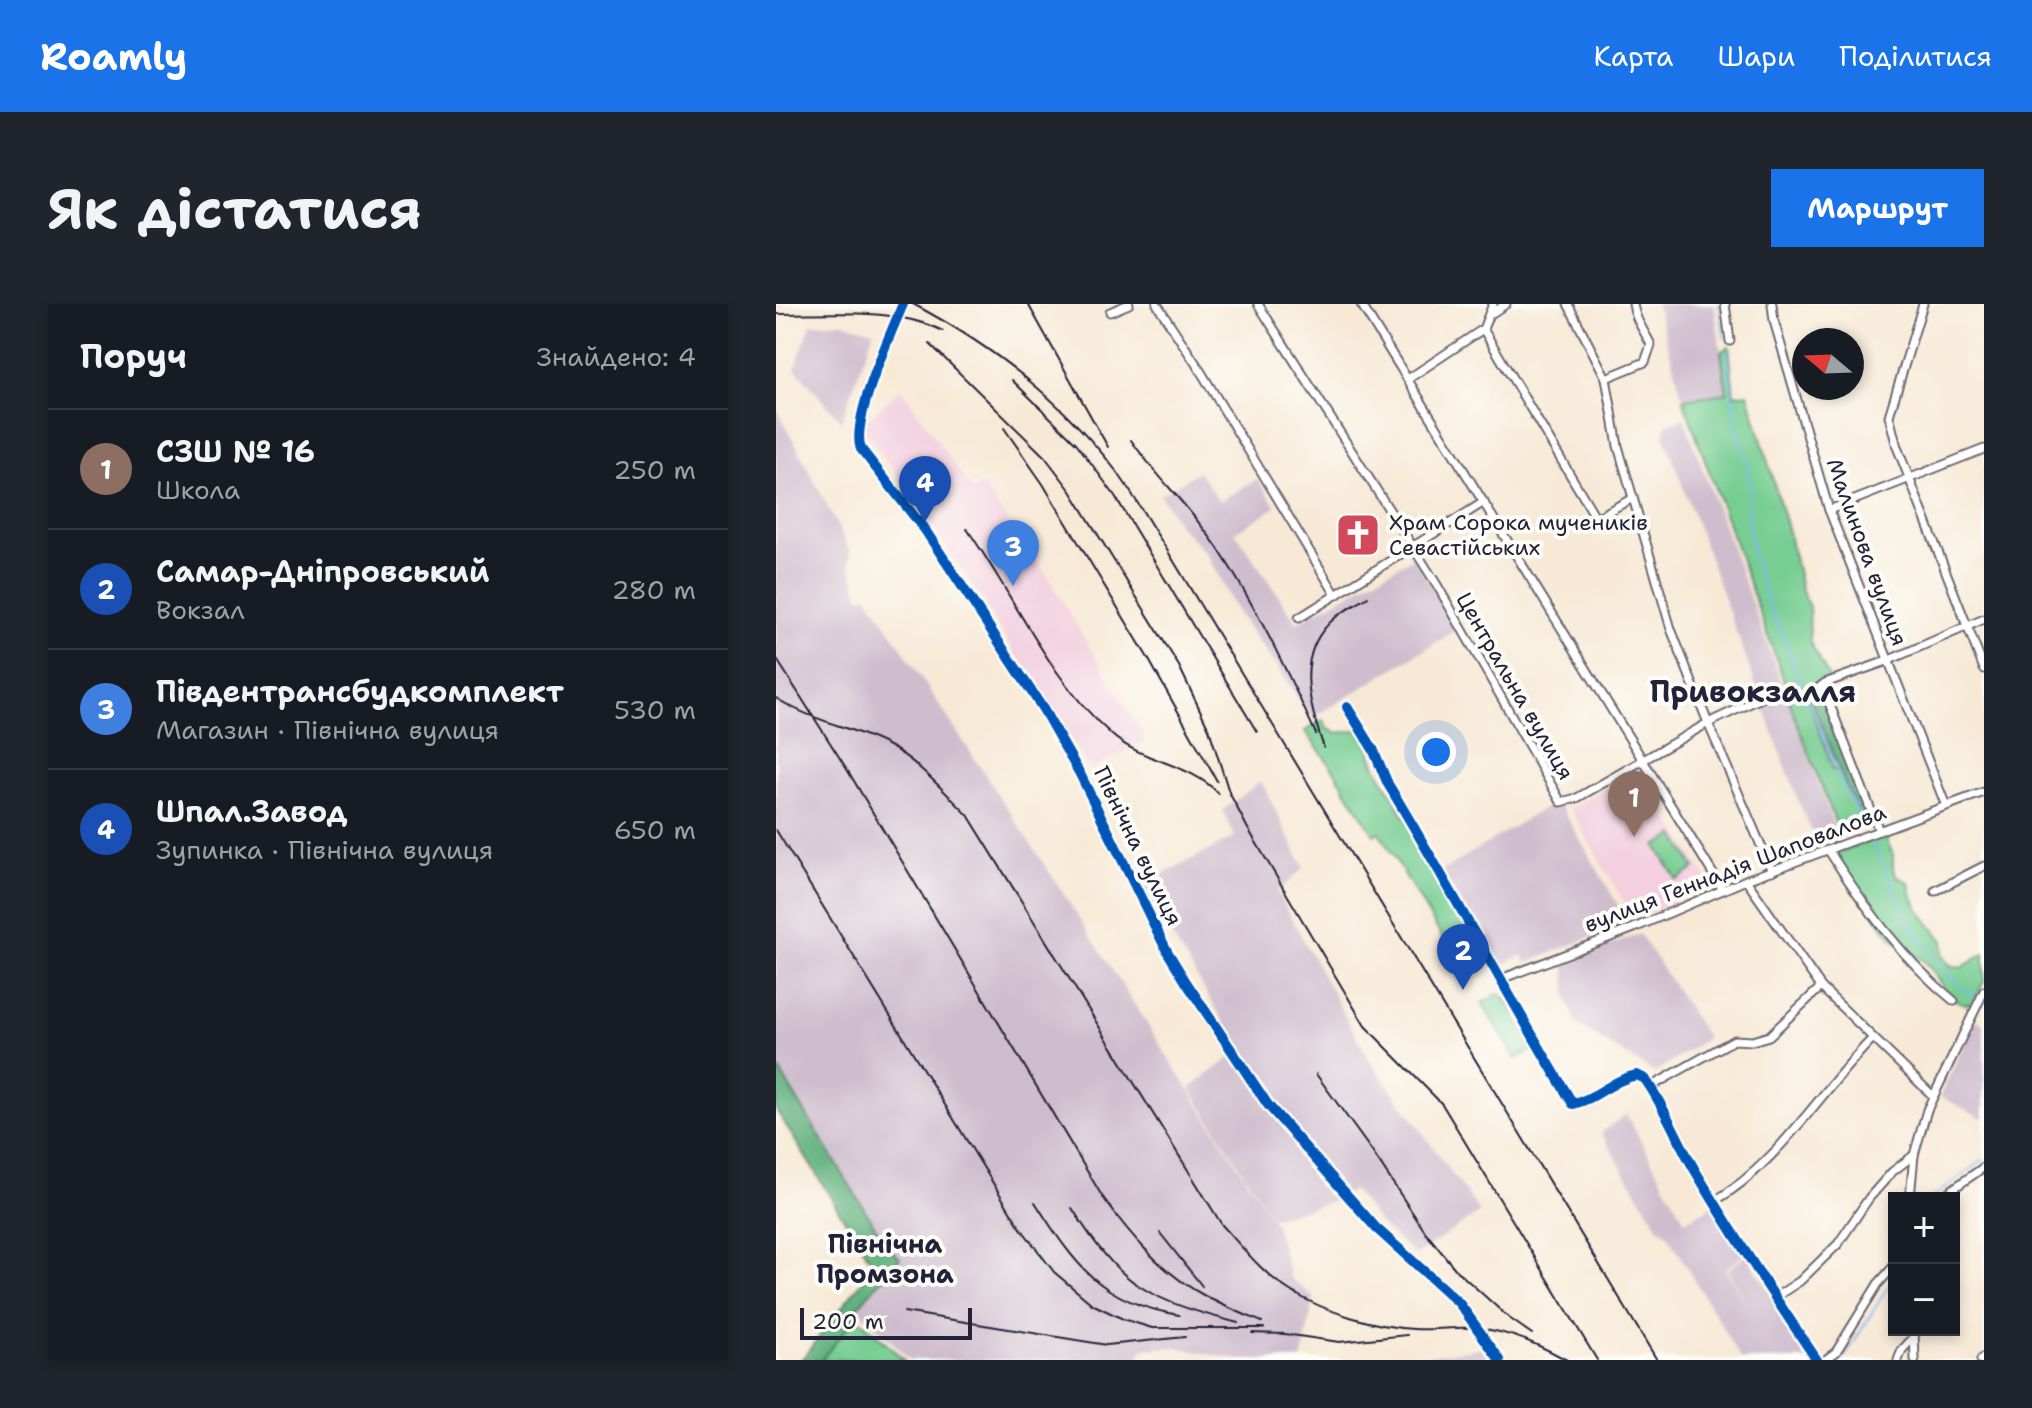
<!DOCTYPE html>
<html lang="uk">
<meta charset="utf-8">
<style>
:root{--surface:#171b24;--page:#20242c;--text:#f1f3f6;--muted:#9ea1a6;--line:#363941;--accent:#1a73e8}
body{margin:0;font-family:"Shantell Sans",sans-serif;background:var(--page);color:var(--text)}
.controls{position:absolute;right:24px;bottom:24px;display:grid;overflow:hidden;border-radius:0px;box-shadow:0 4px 12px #0003}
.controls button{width:72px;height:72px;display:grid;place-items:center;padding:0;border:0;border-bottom:2px solid var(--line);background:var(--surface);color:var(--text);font:40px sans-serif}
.compass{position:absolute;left:1016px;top:24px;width:72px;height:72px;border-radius:50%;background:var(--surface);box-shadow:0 4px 12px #0003;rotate:289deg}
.scale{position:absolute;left:24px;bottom:20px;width:172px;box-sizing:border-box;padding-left:8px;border:4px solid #22223b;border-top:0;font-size:22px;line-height:28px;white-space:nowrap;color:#22223b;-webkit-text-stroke:6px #fdfcf7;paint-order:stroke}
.you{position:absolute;left:660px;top:448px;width:28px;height:28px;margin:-20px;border:6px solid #fff;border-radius:50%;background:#1a73e8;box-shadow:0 0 0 12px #1a73e833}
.badge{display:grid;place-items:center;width:52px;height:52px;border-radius:50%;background:var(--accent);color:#fff;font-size:26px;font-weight:700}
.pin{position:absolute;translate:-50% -66px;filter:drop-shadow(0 2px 4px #0008)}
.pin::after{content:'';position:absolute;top:42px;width:28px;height:24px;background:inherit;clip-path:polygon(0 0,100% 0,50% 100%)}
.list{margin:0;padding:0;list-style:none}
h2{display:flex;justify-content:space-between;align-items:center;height:104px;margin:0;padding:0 32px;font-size:34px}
h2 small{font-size:26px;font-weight:400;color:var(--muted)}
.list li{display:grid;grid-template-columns:52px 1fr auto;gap:24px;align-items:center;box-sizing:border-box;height:120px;padding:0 32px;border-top:2px solid var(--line)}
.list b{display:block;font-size:30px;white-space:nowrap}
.list p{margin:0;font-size:26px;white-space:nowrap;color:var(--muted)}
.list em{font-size:26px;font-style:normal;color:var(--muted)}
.map{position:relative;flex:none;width:1208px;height:1056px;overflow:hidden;border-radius:0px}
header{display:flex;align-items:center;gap:48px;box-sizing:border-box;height:112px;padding:0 40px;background:var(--accent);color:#fff}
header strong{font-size:38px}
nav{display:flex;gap:44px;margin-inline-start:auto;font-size:28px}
.intro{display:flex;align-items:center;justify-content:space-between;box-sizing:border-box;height:192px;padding:0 48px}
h1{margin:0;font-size:56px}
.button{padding:20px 36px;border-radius:0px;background:var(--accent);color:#fff;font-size:28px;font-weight:700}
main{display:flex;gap:48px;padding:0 48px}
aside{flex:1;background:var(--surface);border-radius:0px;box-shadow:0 4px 12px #0003}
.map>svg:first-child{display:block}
</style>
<header>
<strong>Roamly</strong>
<nav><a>Карта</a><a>Шари</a><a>Поділитися</a></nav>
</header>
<div class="intro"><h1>Як дістатися</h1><a class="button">Маршрут</a></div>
<main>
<aside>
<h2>Поруч<small>Знайдено: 4</small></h2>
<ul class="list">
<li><span class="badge" style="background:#8d6e63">1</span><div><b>СЗШ № 16</b><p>Школа</p></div><em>250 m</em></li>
<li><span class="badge" style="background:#1a4fb4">2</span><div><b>Самар-Дніпровський</b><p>Вокзал</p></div><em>280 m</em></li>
<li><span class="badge" style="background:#3f7fe0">3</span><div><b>Південтрансбудкомплект</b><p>Магазин · Північна вулиця</p></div><em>530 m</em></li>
<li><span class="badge" style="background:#1a4fb4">4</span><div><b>Шпал.Завод</b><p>Зупинка · Північна вулиця</p></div><em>650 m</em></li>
</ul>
</aside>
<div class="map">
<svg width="1208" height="1056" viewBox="0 0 1208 1056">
<rect width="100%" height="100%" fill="#fdfcf7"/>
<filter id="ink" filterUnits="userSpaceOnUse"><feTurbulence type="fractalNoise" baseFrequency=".0125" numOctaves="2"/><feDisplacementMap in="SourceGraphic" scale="16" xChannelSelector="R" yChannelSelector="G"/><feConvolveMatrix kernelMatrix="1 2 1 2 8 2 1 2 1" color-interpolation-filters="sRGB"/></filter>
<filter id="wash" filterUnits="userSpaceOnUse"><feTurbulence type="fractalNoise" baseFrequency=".006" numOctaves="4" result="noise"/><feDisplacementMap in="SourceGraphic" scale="32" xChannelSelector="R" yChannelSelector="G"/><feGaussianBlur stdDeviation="1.8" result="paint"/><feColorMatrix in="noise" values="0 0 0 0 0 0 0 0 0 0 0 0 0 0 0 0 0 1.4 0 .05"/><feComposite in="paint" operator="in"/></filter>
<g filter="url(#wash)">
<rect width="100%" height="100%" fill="#f7e9d6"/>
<g fill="#f3cfdf">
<polygon points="125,85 197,187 206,181 266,264 368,432 368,438 315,465 209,303 209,299 87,123 89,117"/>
<polygon points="861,464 937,583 858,615 794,505"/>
</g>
<g fill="#cfbdce">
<polygon points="880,0 938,0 951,89 907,95"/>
<polygon points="66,18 98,27 65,117 19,64 35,20"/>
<polygon points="0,102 74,247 74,262 84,293 91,291 285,586 499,920 514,973 538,994 526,1056 462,1056 400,1043 366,1045 363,1056 134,1056 81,1004 124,954 111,942 0,761"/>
<polygon points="908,114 1059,525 1038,533 1023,499 888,131 891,120"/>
<polygon points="423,167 443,197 482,175 500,203 459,228 521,319 638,253 682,325 537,414 461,308 430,249 403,221 384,191"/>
<polygon points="485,477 528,564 501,588 593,755 704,908 640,951 605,921 577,886 564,895 496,914 414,784 465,746 365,581 459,533 447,506"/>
<polygon points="781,496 852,618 751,659 746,651 722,663 666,567"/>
<polygon points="864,630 931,734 879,769 801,721 791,692 789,659"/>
<polygon points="1200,715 1208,721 1208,815 1164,792"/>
<polygon points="850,810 909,917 936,902 968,950 949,965 978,1013 951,966 970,951 1037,1056 966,1056 891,930 883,924 825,829"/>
<polygon points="705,1044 714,1056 618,1056"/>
</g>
<g fill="#77ce93" stroke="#4c7867" stroke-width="2">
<polygon points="953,42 958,91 972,89 1014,235 1025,285 1033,303 1034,338 1054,375 1026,388 1011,385 907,95 951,89 945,48"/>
<polygon points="1010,389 1030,392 1058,466 1062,465 1072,492 1089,518 1063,528"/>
<polygon points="548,416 551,425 562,429 582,426 592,441 600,463 691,621 702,649 683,661 603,528 598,531 558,466 529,427"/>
<path d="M1108 530 1117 551V565L1121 572 1133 579 1135 589 1144 607 1167 637 1166 650 1169 656 1174 661 1185 664 1208 650V677L1197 700C1164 704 1160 651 1130 648L1105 621 1060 551Z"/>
<polygon points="899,531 919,564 901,576 880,542"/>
<polygon points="724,689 727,694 729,693 757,746 740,755 706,699"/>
<polygon points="80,1012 128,1056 45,1056"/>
</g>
<g fill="#61b17d" stroke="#426a5c" stroke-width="2">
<polygon points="1043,387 1051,399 1096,516 1090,518 1074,491 1033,391"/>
<polygon points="0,761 111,942 124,954 81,1004 80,1012 45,1056 25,1056 98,962 0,806"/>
</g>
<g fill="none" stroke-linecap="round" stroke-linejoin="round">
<g stroke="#7bb7ed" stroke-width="2">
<polyline points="943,0 949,34"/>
<polyline points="951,48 961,127 972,160 974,188 972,219 977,253 988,288 1072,492 1089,518"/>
<path d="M1096 534C1121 594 1144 656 1200 694"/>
<polyline points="1155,894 1208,856"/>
<polyline points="1067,1056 1118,973"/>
</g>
</g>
</g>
<g filter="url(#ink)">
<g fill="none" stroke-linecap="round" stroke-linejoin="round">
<g stroke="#6d6871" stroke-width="11">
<g id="minor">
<path d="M127 0C115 29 74 118 85 145L149 226 267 405 304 470 391 647 410 678 492 801 600 924 683 999 724 1056"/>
<polyline points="381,0 422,63 560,291"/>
<polyline points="482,0 661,281 785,498 801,494 932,419 996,389"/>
<polyline points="585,0 947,586"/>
<polyline points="792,0 830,74 842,142 895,325 932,419 996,567"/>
<polyline points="949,0 954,37"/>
<polyline points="996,0 998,17 1053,206 1170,502"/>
<polyline points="1147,0 1113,112 1121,143 1208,365"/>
<polyline points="334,8 353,0"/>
<polyline points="713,11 730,0"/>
<polyline points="707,25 820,214 857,194"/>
<path d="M830 74 869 58 875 41C868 26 859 16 857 0"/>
<polyline points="632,75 707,25 717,0"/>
<polyline points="1053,206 1208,145"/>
<polyline points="523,314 708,198"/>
<polyline points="1043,384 1054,401 1103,527"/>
<polyline points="1041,385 1049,379 1111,357 1208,315"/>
<path d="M571 403 597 445 612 480C676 585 733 695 797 800 821 795 837 775 861 771L869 775C889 803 902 838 920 868 958 932 999 994 1041 1056"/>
<path d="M1053 547C1089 603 1126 655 1178 697"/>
<polyline points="970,576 1045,683 1157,792"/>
<polyline points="1159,587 1208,562"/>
<polyline points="725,675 858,624 970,576 1208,488"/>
<polyline points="874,783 958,736 976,737 993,732 1045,683"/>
<polyline points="1134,894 1138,851 1151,806 1208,687"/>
<polyline points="1164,894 1208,863"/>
<path d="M937 898C1002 861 1046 785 1097 734"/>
<polyline points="1001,992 1024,977 1062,940 1093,894 1116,868 1138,851"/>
<polyline points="1138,1026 1139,1056"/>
<polyline points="1049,1056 1060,1048 1102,980 1118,962"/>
<polyline points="1122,1056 1126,1046 1138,1033"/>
<polyline points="1205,1056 1208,1053"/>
</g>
</g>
<use href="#minor" stroke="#fff" stroke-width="7"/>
<g stroke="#22223b" stroke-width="2">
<path d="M137 0C217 42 286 96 341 168 358 191 372 217 388 241L881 1056"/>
<polyline points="252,0 332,143"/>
<path d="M0 10C54 10 118 3 167 27"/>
<polyline points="154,40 269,153 295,187 403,362 433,425 453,488 471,523 589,722 666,800 821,1056"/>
<polyline points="236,76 301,140 339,192 481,428"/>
<polyline points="228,124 267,180 372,354 441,477"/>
<path d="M355 136C382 175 417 206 443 246 481 304 511 367 540 430"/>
<path d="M191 225C239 293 272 374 336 431 366 458 415 459 443 490"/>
<path d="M0 354 72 467 326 892C354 931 386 969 429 992 447 1002 467 1010 486 1018"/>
<path d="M0 394C35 417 77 423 113 442 143 458 168 488 192 511L446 921C467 944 489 972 516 988 550 1008 599 1023 638 1025 653 1026 667 1024 681 1024 722 1022 756 1037 791 1056"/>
<path d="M548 444C533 399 517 348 560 313 570 305 582 300 592 293"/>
<polyline points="0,526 244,923 278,968 316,1000 347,1015 376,1024 488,1024"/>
<polyline points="540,770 595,846 650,929 680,966 733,1014 756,1030"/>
<path d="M259 898C299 961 324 998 403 1011"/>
<path d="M296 904C346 984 372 995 462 1019"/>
<polyline points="384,929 426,982"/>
<polyline points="128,1008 331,1041 409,1033"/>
<polyline points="476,1029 509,1030 563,1038 631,1031"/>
</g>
<g stroke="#fdfcf7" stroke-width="15">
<g id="cycleway">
<path d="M127 0C115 29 74 118 85 145L149 226 267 405 304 470 391 647 410 678 492 801 600 924 683 999 724 1056"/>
<path d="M571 403 597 445 612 480C676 585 733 695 797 800 821 795 837 775 861 771L869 775C889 803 902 838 920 868 958 932 999 994 1041 1056"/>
</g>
</g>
<use href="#cycleway" stroke="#0057b8" stroke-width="10"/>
</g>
</g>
<defs>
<g id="church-square" transform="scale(2.3)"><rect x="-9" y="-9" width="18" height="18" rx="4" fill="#d1495b" stroke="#fdfcf7"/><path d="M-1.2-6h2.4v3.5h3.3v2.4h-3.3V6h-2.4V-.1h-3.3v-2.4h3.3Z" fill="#fff"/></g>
</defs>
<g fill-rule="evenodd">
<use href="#church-square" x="582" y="231"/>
</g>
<g text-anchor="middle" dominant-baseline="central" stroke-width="8" stroke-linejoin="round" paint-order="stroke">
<g font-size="22" fill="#22223b" stroke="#fdfcf7" text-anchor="start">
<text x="613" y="218">Храм Сорока мучеників<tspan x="613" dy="25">Севастійських</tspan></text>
</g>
<g font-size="22" fill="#22223b" stroke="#fdfcf7">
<text transform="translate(1091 248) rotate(70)">Малинова вулиця</text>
<text transform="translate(739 382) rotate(60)">Центральна вулиця</text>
<text transform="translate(362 542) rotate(64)">Північна вулиця</text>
<text transform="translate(959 564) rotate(-21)">вулиця Геннадія Шаповалова</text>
</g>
<g font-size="26" font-weight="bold" fill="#22223b" stroke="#fdfcf7">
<text x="109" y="939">Північна<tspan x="109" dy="30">Промзона</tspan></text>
</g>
<g font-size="30" font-weight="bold" fill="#22223b" stroke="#fdfcf7">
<text x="977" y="387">Привокзалля</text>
</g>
</g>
</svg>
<div class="controls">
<button>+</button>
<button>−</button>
</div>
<svg class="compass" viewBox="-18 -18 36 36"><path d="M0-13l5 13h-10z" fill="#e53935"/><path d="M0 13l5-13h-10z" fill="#9ea1a6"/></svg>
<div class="scale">200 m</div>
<div class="you"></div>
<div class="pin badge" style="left:858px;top:533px;background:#8d6e63">1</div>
<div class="pin badge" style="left:687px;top:686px;background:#1a4fb4">2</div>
<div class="pin badge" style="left:237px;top:282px;background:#3f7fe0">3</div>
<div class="pin badge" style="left:149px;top:218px;background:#1a4fb4">4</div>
</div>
</main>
